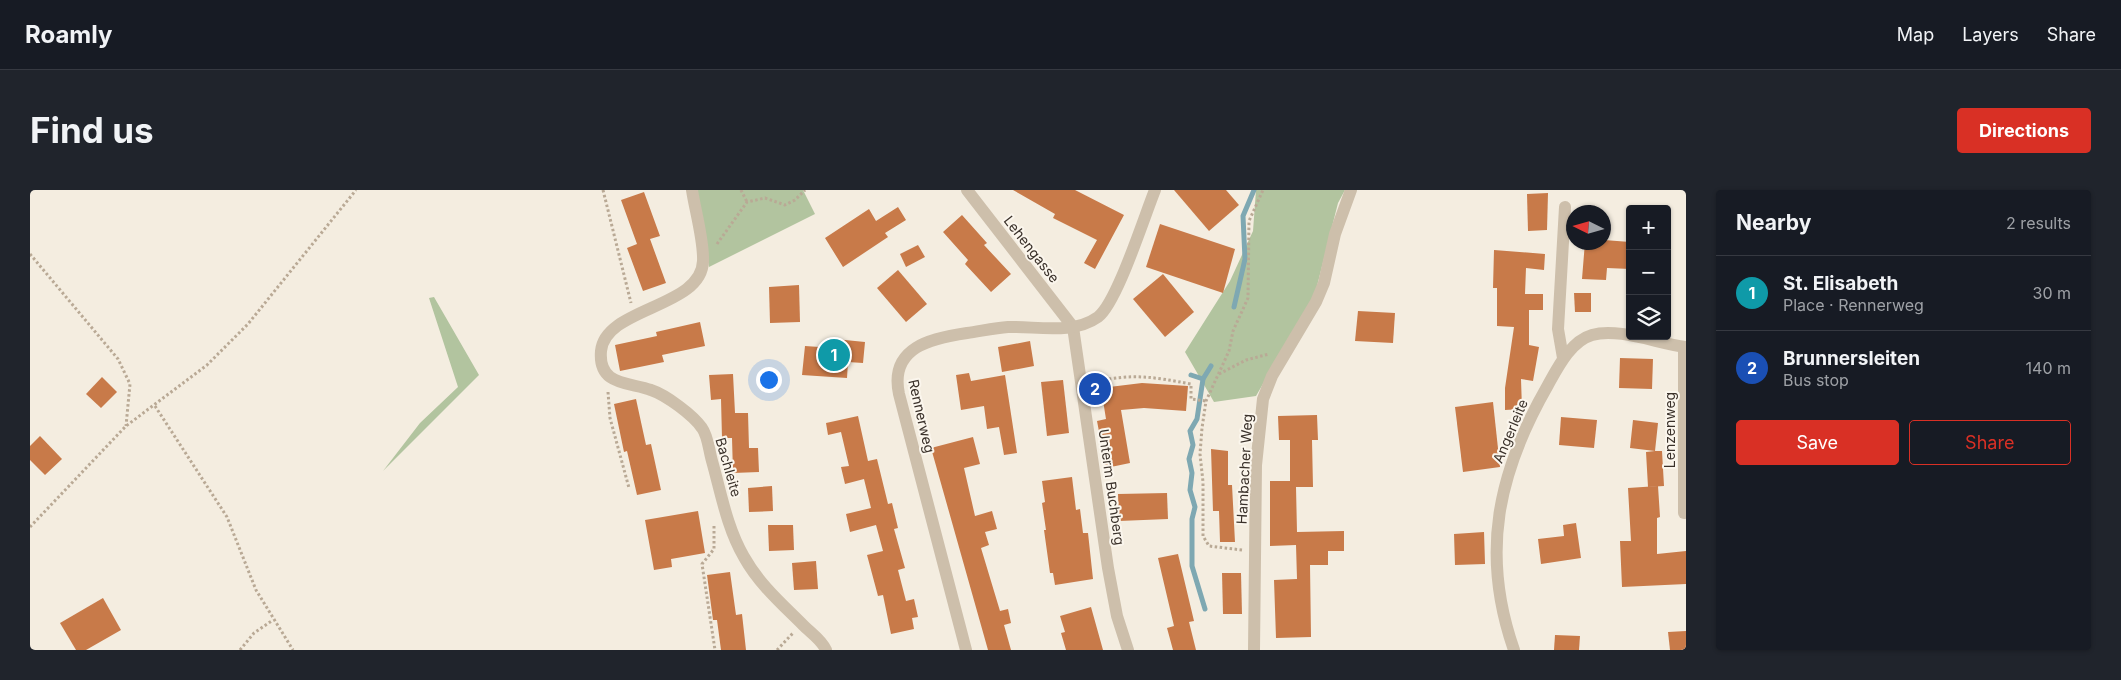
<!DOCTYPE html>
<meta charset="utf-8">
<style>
:root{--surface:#171b24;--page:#20242c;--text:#f1f3f6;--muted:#9ea1a6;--line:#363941;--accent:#d93025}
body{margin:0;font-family:Inter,sans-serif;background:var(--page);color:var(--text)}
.controls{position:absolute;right:15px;top:15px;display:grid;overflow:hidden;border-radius:5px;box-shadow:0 1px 4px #0004}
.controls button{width:45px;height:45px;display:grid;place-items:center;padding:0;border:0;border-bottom:1px solid var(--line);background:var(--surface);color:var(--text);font:25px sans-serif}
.compass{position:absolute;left:1536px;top:15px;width:45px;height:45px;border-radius:50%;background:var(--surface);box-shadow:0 1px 4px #0004;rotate:275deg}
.you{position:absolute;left:738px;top:189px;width:18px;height:18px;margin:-12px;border:4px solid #fff;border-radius:50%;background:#1a73e8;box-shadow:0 0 0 8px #1a73e833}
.badge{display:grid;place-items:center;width:32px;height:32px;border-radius:50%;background:var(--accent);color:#fff;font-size:16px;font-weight:700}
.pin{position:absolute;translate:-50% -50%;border:2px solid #fff;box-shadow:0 1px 5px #0006}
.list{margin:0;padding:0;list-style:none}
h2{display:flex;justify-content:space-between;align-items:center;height:65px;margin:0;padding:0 20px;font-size:21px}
h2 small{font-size:16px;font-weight:400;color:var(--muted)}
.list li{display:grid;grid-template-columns:32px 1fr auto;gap:15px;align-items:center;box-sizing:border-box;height:75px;padding:0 20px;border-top:1px solid var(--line)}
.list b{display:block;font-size:19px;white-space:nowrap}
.list p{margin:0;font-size:16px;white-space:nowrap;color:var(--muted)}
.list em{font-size:16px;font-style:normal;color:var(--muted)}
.actions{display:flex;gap:10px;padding:15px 20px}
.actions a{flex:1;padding:11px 0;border:1px solid var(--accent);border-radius:5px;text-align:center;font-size:18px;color:var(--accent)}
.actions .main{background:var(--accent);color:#fff}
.icon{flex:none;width:28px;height:28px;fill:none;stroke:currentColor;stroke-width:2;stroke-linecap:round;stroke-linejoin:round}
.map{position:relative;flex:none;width:1656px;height:460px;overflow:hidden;border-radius:5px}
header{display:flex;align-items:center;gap:30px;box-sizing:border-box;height:70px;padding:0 25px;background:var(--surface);border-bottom:1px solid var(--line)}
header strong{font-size:24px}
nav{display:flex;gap:28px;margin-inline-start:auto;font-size:18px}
.intro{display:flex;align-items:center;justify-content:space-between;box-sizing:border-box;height:120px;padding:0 30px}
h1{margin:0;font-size:35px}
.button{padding:12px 22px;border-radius:5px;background:var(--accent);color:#fff;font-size:18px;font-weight:700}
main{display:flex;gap:30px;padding:0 30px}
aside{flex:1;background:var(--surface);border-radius:5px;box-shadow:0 1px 4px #0004}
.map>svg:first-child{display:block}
</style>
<header>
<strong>Roamly</strong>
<nav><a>Map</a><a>Layers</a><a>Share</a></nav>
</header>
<div class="intro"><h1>Find us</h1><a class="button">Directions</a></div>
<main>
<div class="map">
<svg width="1656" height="460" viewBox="0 0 1656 460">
<rect width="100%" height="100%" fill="#f4ede0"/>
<g fill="#b2c49f">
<polygon points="666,0 773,0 785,24 679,77"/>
<polygon points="1226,0 1315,0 1308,13 1285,104 1226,206 1184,212 1155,162 1200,91 1223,41"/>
<polygon points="404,107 449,185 353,281 390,233 428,197 399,108"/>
</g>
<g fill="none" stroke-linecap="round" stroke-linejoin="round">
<g stroke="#7ea8b2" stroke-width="5">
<polyline points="1204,117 1215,69 1213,26 1224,0"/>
<polyline points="1161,185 1173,189"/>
<polyline points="1175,419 1162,376 1162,329 1165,317 1160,300 1162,283 1159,269 1163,255 1160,241 1167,229 1173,189 1181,176"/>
</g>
</g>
<g fill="#c87a49">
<polygon points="983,0 1045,0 1094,25 1065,79 1054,73 1067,50 1023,28 1025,24"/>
<polygon points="1144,0 1196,0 1209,15 1179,41"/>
<polygon points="614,2 630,46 620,49 636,93 613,101 597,58 607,54 591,10"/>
<polygon points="1518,3 1517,40 1498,41 1497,4"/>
<polygon points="868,17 876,30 855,43 858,47 813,77 795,48 839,19 846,31"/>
<polygon points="932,25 957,53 954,55 981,84 961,102 935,74 938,70 913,42"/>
<polygon points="1130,34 1205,59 1193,103 1116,77"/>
<polygon points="1574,50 1600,52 1600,79 1577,78 1576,90 1552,89 1555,52 1574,52"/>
<polygon points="888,55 895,67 876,77 870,64"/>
<polygon points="1464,60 1515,64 1514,80 1496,78 1495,104 1513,104 1513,120 1499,120 1499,155 1509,157 1503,191 1491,189 1492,219 1475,220 1475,198 1484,137 1467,136 1467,98 1463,98"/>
<polygon points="868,80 897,114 876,132 847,98"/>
<polygon points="1133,84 1164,122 1135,147 1103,109"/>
<polygon points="769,95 770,132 740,133 739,97"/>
<polygon points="1544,103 1561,103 1561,122 1545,122"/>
<polygon points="1328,121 1365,123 1363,153 1325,151"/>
<polygon points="670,132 675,156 632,165 634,172 590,181 585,155 627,146 626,142"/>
<polygon points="805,149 835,152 833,173 818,172 817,188 772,185 775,156 804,158"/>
<polygon points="1000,151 1004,176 972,182 968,157"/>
<polygon points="1590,168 1623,169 1622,199 1589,198"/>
<polygon points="939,183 941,191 975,185 987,263 974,265 969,237 957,239 954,216 931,220 926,185"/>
<polygon points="703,184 705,223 718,223 719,258 728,258 729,282 703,283 702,248 692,248 691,209 681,210 679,185"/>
<polygon points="72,187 87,202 71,218 56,204"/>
<polygon points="1033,190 1039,243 1017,246 1011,192"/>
<polygon points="1112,193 1158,196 1156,221 1114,218 1091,220 1100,273 1076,278 1067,231 1076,229 1071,198"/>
<polygon points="606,209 616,255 621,254 631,300 607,305 597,261 594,262 584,214"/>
<polygon points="1463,212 1470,277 1433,282 1425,217"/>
<polygon points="1287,225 1288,250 1282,250 1283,297 1266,297 1267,342 1314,341 1314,361 1298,361 1298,375 1280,375 1281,447 1246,448 1244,390 1267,389 1266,355 1240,356 1240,291 1260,291 1260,250 1249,250 1248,226"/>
<polygon points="828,226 838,271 847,269 858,314 862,313 868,338 864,339 875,378 868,380 876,411 884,409 888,427 882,428 884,439 861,444 853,405 848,406 837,365 853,361 846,335 820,342 816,324 841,318 834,289 815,294 811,277 819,276 811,242 798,245 796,233"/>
<polygon points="1531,227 1567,230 1564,258 1529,255"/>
<polygon points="1603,230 1628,233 1625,261 1632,261 1634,296 1618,297 1616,262 1625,261 1600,258"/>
<polygon points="10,246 32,269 15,285 0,270 0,256"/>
<polygon points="943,247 950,274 934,278 945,326 962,321 967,339 955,342 959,355 951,358 970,421 978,419 981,433 974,435 981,460 958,460 901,258"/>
<polygon points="1181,259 1198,261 1198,295 1202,295 1205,352 1190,352 1189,321 1183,321"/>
<polygon points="1042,287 1046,320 1050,319 1053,343 1058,343 1063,389 1025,395 1023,383 1020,383 1014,340 1016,340 1012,313 1015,312 1012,291"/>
<polygon points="742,296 743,321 719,322 718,298"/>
<polygon points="1628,296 1630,327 1627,328 1627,364 1656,361 1656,394 1592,397 1590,351 1601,351 1598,298"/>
<polygon points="1137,303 1138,329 1089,331 1088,304"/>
<polygon points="668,321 675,363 641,369 642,377 624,380 615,330"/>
<polygon points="1546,333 1551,368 1511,374 1508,349 1534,346 1533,335"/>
<polygon points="738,335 763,335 764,360 739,361"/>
<polygon points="1454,342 1455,374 1425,375 1424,344"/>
<polygon points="1148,364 1164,431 1159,432 1166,460 1143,460 1137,438 1144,436 1128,368"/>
<polygon points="786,371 788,399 764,400 762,373"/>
<polygon points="700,382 706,425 712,424 716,460 691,460 687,430 683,430 677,385"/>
<polygon points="1192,383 1211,383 1212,424 1193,424"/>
<polygon points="73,408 91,440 56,460 46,460 30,433"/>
<polygon points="1061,417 1073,460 1036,460 1031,443 1035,442 1030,426"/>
<polygon points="1656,441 1656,460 1640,460 1638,442"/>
<polygon points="1525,445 1550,446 1549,460 1524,460"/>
</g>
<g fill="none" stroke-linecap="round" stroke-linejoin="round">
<g stroke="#b9a995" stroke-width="3" stroke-dasharray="2.5 2.5" stroke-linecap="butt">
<polyline points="573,0 601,113"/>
<polyline points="711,0 717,12"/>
<polyline points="687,54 717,12 735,8 755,15 765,10 775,0"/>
<polyline points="0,64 88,169 100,194 96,236"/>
<polyline points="1189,184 1216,170 1239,164"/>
<path d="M1064 192C1103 183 1123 187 1161 194V209L1176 211"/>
<polyline points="578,202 580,228 599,298"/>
<polyline points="125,216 197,327 226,400 263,460"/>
<polyline points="684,336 684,359 672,374 685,460"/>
<polyline points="0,337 96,236 177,175 218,134 326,0"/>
<polyline points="1212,360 1179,356 1173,346 1173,292 1170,264 1172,238 1176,211 1199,161 1203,141 1218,108 1219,31 1233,0"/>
<polyline points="210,460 224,443 243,430"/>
<polyline points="747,460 763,443"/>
</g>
<g stroke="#cdbfab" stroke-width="12">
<path d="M662 0C665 20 674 51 673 71 672 118 575 117 571 161 568 196 599 192 621 200 636 205 663 225 672 238 678 246 679 261 682 271 691 303 697 338 714 367 729 394 752 414 773 435 781 443 792 450 796 460"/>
<polyline points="937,0 1043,137 1078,378 1087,426 1098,460"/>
<polyline points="1654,157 1654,323"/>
<polyline points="1533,168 1528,139 1535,17"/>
<path d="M936 460 869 204C859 157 902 148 937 143 951 141 965 138 978 137 1006 136 1043 145 1068 127 1087 113 1114 27 1125 0"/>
<polyline points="1224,460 1226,275 1233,209 1242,186 1286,112 1294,93 1305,44 1321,0"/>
<path d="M1484 460C1450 363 1468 282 1518 195 1528 177 1541 151 1562 145 1588 137 1629 154 1656 157"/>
</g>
</g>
<g text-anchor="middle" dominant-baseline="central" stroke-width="4" stroke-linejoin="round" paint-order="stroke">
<g font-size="14" fill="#3a312a" stroke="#fbf6ed">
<text transform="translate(1002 59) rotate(52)">Lehengasse</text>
<text transform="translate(892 226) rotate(77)">Rennerweg</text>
<text transform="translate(1639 240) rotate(-90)">Lenzenweg</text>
<text transform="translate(1480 241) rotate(-67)">Angerleite</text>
<text transform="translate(699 277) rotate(74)">Bachleite</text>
<text transform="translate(1214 279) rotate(-87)">Hambacher Weg</text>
<text transform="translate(1082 297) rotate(82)">Unterm Buchberg</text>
</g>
</g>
</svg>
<div class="controls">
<button>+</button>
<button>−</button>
<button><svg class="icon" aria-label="layers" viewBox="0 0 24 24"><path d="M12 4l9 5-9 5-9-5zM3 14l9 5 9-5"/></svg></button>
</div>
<svg class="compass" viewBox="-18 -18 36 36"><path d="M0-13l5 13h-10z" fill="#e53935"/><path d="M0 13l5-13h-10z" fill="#9ea1a6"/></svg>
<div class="you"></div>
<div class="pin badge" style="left:804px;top:165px;background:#0f9aa8">1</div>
<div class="pin badge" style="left:1065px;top:199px;background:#1a4fb4">2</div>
</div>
<aside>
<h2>Nearby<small>2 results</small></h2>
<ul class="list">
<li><span class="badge" style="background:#0f9aa8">1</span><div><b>St. Elisabeth</b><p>Place · Rennerweg</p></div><em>30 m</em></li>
<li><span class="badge" style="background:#1a4fb4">2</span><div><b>Brunnersleiten</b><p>Bus stop</p></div><em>140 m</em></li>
</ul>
<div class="actions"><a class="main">Save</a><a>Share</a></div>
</aside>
</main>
